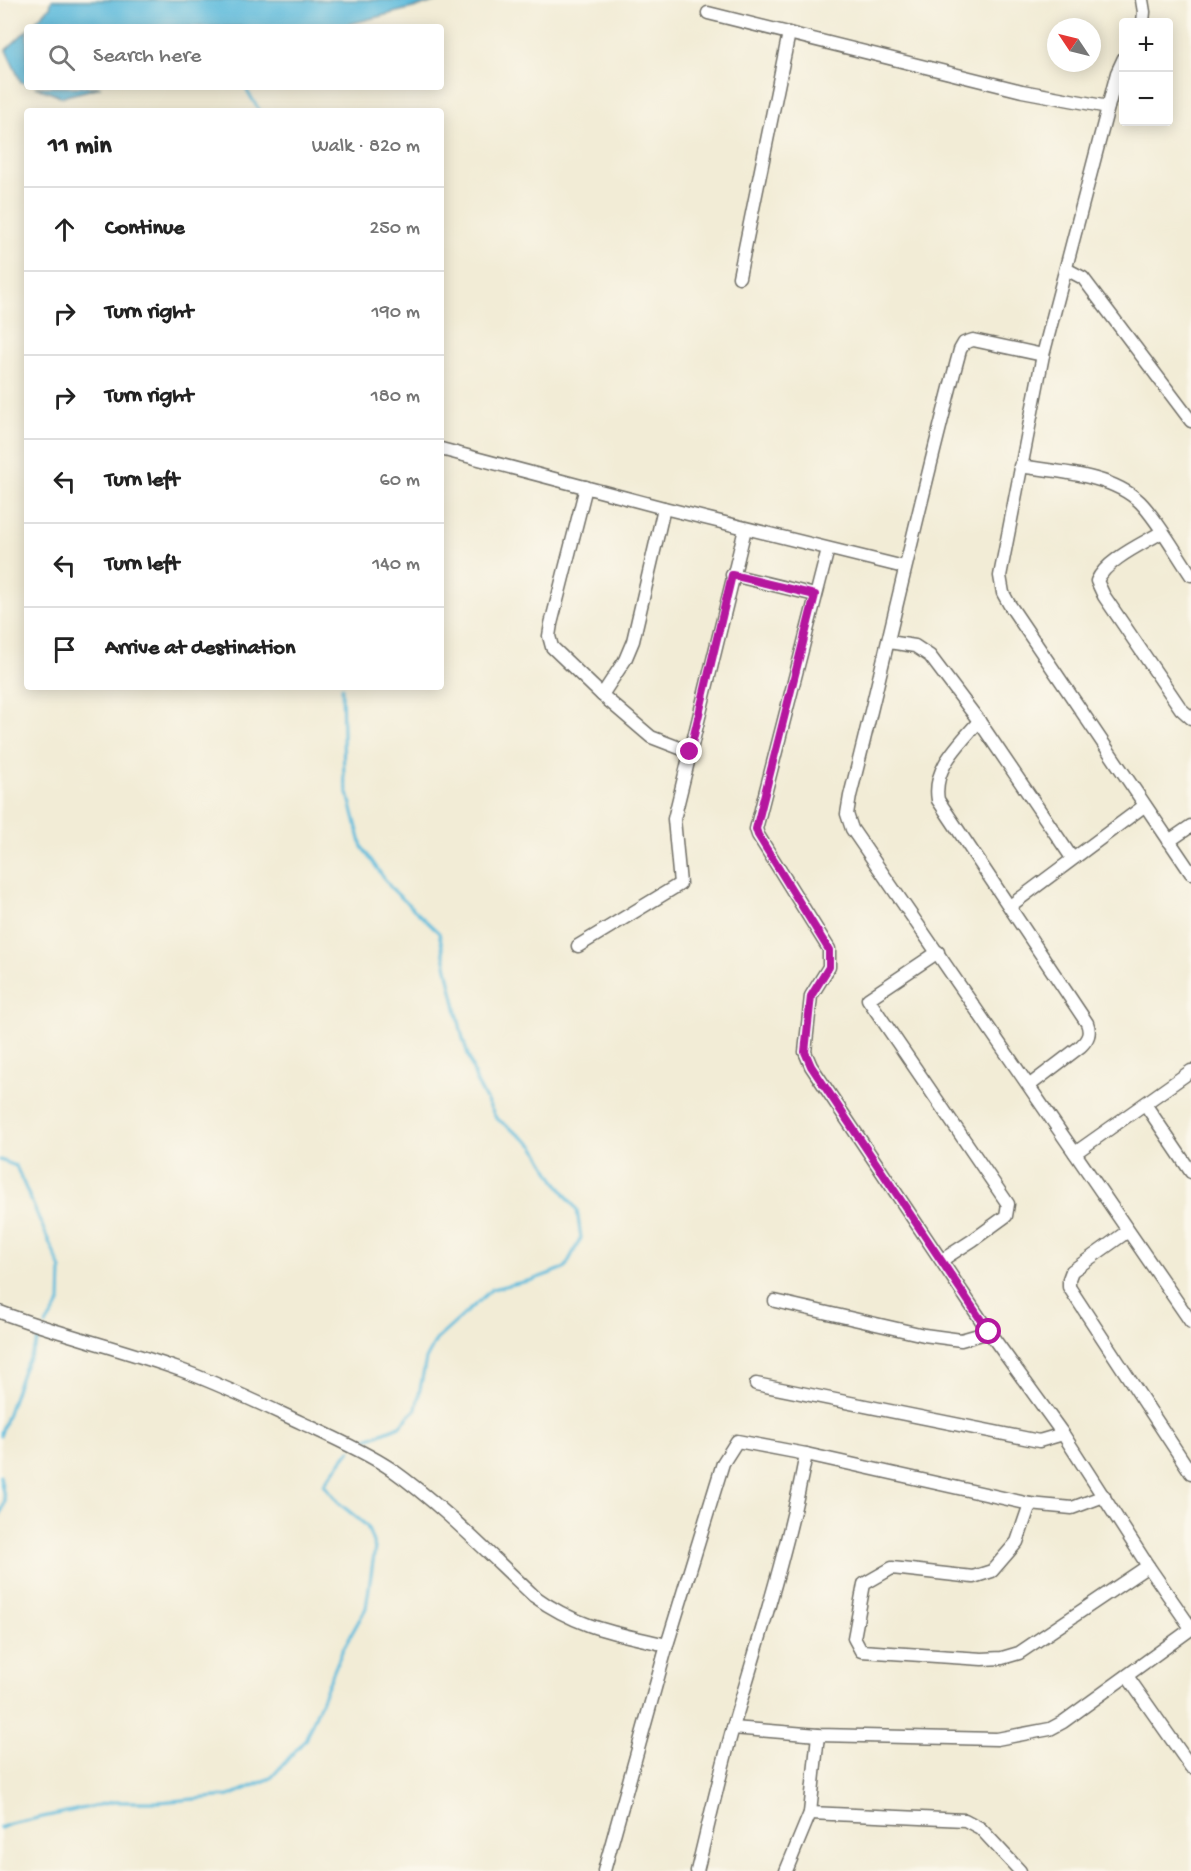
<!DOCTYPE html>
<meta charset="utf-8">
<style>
:root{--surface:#fff;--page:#f2f2f2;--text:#222;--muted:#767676;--line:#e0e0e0}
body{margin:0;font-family:"Gochi Hand",sans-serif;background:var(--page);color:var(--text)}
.controls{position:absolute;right:18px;top:18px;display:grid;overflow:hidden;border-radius:6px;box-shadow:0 3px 15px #0003}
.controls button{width:54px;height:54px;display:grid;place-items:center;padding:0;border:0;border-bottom:2px solid var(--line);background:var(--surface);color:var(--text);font:30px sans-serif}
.compass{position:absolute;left:1047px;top:18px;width:54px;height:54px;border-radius:50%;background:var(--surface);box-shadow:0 3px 15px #0003;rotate:305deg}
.stop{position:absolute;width:18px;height:18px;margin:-14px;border:4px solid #b5179e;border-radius:50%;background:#fff}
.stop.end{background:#b5179e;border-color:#fff;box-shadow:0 2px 6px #0008}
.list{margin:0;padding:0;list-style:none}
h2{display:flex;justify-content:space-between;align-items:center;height:78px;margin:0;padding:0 24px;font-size:26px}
h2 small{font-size:20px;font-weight:400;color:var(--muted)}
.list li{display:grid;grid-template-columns:39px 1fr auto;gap:18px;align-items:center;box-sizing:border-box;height:84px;padding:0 24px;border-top:2px solid var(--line)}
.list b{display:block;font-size:22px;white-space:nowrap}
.list em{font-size:20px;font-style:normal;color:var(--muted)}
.icon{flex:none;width:33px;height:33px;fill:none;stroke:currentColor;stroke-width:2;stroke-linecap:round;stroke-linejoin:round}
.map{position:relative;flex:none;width:1191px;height:1871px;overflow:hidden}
.search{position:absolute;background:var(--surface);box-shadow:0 3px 15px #0003;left:24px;top:24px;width:420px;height:66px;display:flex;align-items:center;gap:15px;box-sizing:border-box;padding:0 21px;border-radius:6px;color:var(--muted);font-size:22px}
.panel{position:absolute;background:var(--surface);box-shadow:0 3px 15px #0003;left:24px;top:108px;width:420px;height:582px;border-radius:6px}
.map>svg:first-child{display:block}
</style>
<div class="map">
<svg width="1191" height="1871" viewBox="0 0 1191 1871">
<rect width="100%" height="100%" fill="#fbf7ec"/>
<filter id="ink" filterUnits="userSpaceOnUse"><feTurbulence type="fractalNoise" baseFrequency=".0167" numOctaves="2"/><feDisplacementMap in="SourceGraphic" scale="12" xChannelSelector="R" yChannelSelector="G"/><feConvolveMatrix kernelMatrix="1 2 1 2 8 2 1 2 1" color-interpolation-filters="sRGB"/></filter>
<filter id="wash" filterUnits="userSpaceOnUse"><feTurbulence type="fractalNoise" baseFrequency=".008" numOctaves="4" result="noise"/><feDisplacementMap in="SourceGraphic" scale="24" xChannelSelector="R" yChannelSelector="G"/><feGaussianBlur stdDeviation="1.35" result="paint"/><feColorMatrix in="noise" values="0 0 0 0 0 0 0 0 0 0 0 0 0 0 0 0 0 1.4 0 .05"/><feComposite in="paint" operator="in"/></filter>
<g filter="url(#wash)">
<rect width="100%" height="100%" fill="#f2ecd6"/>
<g fill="#5ebbdc" stroke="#447384" stroke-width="1.5">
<polygon points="52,0 444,0 338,27 30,27 50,7"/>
<polygon points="27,30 27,84 21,82 6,50"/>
<polygon points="35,87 101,87 62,97"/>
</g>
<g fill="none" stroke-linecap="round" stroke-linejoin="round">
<g stroke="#5ebbdc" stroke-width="3">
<polyline points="247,91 260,111"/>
<polyline points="342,687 344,778 362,847 391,888 439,933 463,1039 477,1083 496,1118 534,1146 554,1179 577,1210 581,1238 565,1268 532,1280 492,1289 436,1340 426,1359 416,1409 400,1426 354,1444"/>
<polyline points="0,1160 16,1166 61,1269 60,1303 46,1325"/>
<polyline points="0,1436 23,1370 43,1331"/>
<polyline points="0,1476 5,1502 0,1516"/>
<polyline points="0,1828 10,1824 113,1802 159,1802 229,1796 271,1778 305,1740 343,1649 366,1608 375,1548 367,1526 340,1504 324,1484 350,1450"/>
</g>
</g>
</g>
<g filter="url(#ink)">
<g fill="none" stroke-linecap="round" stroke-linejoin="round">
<g stroke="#716f67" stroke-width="15">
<g id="minor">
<polyline points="1142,0 1144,12 1143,22"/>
<polyline points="708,13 1022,91 1108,107"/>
<polyline points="1124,58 1117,73 1043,355 1000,576 1003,593 1009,604 1191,873"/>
<polyline points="1066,269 1083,278 1191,421"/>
<polyline points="739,277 789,33"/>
<path d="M1043 355 973 340 964 343 960 350C920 498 888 647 850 796L847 814 852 829 1191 1322"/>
<polyline points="441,449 664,508 904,567"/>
<path d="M1020 466C1058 472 1111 474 1140 502 1157 519 1176 553 1191 575"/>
<polyline points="586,487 551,624 549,636 552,647 602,695 651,737 690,752"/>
<path d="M1162 532C1142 544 1106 560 1097 581L1104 596 1181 709 1191 718"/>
<polyline points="828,549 756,829 758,835 829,949 829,967 811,996 805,1052 811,1066 989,1332 1063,1434 1148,1566 1191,1628"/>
<polyline points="732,575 815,595"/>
<polyline points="889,642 915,646 930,656 979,721 1072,858"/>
<polyline points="602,695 625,660 633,641 664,508"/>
<path d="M979 721C960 744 932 768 938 800L1087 1023C1091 1033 1088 1039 1081 1046L1030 1085"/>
<polyline points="1169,841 1191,826"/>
<polyline points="1010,906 1144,806"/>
<polyline points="578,946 680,884 674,819 745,529"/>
<polyline points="938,952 868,999 1008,1204 1006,1216 973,1240 942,1260"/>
<polyline points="1145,1104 1191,1172"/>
<polyline points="1075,1153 1191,1071"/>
<polyline points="1128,1231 1072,1271 1069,1279 1069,1287 1191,1473"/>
<polyline points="775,1301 924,1335 961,1340 989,1332"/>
<path d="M0 1312C58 1334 119 1348 178 1369 220 1384 261 1404 302 1423 330 1436 366 1452 391 1469 443 1506 488 1553 534 1596 578 1628 616 1633 667 1645"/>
<polyline points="756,1384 1039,1441 1063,1434"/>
<polyline points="1030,1504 1017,1542 992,1571 973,1577 892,1568 864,1584 854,1638 861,1651 982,1659 1002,1658 1019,1653 1148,1566"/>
<polyline points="1127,1676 1191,1767"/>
<polyline points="733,1728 818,1735 997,1739 1050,1729 1063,1722 1191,1629"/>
<polyline points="810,1813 965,1820 980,1828 1020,1871"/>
<polyline points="604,1871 667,1645 723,1463 737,1441 806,1454 1030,1504 1072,1508 1104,1496"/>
<path d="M697 1871C709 1822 720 1773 734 1724 760 1635 789 1546 806 1454"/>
<polyline points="786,1871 810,1813 818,1735"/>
</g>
</g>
<use href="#minor" stroke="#fff" stroke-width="12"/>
</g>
</g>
<g fill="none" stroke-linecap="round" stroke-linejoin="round" filter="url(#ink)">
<polyline stroke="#b5179e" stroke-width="8" points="690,752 732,575 815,595 756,829 758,835 829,950 829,967 811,996 805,1052 811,1066 989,1332"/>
</g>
</svg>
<div class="controls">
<button>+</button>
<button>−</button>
</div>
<svg class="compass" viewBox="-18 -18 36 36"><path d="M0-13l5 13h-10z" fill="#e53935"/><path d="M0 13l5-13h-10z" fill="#767676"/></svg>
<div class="stop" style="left:989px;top:1332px"></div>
<div class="stop end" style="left:690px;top:752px"></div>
<div class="search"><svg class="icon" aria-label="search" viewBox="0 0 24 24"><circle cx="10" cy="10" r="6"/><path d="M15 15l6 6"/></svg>Search here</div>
<section class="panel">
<h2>11 min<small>Walk · 820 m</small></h2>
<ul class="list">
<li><svg class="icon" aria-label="ahead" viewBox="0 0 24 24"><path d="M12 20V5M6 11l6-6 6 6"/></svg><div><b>Continue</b></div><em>250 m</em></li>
<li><svg class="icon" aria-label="right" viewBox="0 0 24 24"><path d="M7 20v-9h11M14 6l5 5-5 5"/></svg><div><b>Turn right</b></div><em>190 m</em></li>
<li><svg class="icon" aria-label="right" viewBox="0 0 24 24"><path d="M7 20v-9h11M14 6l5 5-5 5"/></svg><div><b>Turn right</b></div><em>180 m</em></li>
<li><svg class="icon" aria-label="left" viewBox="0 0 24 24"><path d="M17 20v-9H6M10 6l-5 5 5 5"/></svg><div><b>Turn left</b></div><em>60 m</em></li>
<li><svg class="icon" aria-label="left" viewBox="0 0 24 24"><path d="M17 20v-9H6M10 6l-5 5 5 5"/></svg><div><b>Turn left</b></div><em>140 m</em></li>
<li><svg class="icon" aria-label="arrive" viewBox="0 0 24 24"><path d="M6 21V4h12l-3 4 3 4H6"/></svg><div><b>Arrive at destination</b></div></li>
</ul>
</section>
</div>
